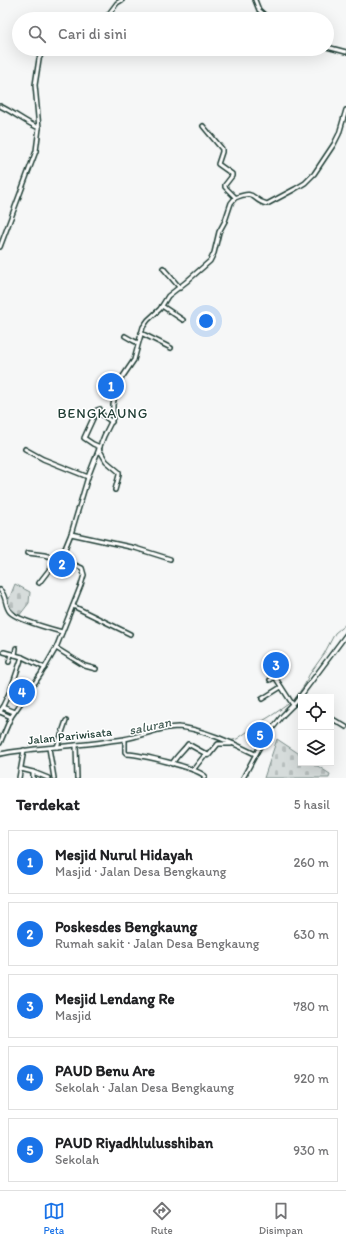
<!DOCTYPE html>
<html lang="id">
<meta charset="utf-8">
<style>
:root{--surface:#fff;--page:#f6f6f6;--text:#202124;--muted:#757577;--line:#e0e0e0;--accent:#1a73e8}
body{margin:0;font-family:Itim,sans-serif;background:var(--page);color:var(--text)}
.controls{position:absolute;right:12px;bottom:12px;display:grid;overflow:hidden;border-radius:0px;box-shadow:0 4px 16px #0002}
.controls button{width:36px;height:36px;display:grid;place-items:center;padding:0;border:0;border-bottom:1px solid var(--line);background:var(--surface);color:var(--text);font:20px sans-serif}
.you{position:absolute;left:206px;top:321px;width:14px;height:14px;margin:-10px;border:3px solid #fff;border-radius:50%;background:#1a73e8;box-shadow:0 0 0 6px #1a73e833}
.badge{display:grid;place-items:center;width:26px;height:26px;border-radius:50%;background:var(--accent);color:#fff;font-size:13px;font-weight:700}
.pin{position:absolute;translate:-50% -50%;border:2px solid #fff;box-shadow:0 1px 4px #0006}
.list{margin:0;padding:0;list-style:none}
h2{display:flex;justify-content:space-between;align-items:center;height:52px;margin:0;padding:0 16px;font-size:17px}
h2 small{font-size:13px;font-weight:400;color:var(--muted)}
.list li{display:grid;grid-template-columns:26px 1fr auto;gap:12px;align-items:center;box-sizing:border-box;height:64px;margin:0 8px 8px;padding:0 8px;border:1px solid var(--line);border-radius:0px}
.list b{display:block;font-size:15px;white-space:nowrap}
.list p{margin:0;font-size:13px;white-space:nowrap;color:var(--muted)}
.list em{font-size:13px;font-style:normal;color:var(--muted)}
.icon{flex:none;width:22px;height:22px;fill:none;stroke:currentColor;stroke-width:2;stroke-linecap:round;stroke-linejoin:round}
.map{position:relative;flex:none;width:346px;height:778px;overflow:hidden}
.search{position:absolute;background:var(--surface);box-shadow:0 4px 16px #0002;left:12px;right:12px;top:12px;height:44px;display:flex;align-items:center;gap:10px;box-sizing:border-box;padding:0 14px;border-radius:22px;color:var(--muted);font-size:15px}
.sheet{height:412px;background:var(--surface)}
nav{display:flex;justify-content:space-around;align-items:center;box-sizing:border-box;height:56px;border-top:1px solid var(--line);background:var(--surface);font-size:11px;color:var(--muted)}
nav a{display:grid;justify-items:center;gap:2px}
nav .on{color:var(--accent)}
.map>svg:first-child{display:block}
</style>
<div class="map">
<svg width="346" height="778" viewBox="0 0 346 778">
<defs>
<pattern id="cemetery-stones" width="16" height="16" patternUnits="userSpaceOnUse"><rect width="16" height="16" fill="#d6dcdb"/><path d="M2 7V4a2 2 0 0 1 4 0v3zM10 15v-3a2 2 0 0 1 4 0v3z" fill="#b7bebd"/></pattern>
</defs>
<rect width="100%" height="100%" fill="#f6f7f7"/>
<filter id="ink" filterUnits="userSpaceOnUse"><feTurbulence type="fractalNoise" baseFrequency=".025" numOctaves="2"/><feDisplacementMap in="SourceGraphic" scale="8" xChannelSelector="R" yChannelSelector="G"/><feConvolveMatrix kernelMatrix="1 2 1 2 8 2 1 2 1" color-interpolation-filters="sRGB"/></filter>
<g filter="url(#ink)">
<g fill="url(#cemetery-stones)" stroke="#7a8c88">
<polygon points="15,584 30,592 29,603 19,616 7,604"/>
<polygon points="277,739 301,755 301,763 313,763 330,774 329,778 264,778"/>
</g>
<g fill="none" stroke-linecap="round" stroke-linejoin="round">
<g stroke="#72857f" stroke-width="1">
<polyline points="172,729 184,729"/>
<polyline points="191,731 226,742"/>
<polyline points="229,741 237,739 261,722 274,714 294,700 305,684 309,675 324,654 335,633 346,624"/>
<polyline points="109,743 130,739"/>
<polyline points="24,752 75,747"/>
<polyline points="0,757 9,754"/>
</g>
<g stroke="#1f3d34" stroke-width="6">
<g id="minor">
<polyline points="255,0 259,10 269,19"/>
<polyline points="105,19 117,3 122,0"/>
<polyline points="327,47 346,52"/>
<path d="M0 106C13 112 25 122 39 128"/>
<polyline points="203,126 222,149 222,152 218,164 232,174 232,176 225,185 225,187 235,197"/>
<polyline points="0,247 36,151 39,128 35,85 39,59 44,49"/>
<polyline points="163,268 180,288"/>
<polyline points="162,306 183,320"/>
<polyline points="141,333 171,348"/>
<polyline points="125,336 132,340 138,343"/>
<polyline points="97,411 112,422"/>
<polyline points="100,447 93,444 84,438 96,412 97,410 100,409"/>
<polyline points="25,449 43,459 88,477"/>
<polyline points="99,449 106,461 119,472 119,475 115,490"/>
<polyline points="71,534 135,548 170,559"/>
<polyline points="28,553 44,555 59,559"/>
<polyline points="39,583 56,561 62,558"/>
<path d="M0 590C7 596 4 605 10 612 16 619 51 629 62 632"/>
<polyline points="73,606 130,634"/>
<polyline points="56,648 85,666 96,669"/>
<polyline points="4,652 22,657 45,668"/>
<polyline points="15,655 16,648"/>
<polyline points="9,662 11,654"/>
<polyline points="270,680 275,677 293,705"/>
<polyline points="262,699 281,687"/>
<polyline points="2,707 14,712"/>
<polyline points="0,712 11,689 22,657"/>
<polyline points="0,712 11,717"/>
<polyline points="331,718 346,727"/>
<path d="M125 739V752L127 754C142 755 194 767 205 776L204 778"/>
<path d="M0 743 11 717 41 674 56 648 81 585 84 575 82 568 64 560 62 556 71 534 88 477 104 436 113 418V405L117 385 134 360 143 327 148 320 160 309 168 296 186 282 210 261 214 253 219 232 225 221 231 203 235 198C257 189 250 200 267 204L295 189 305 183 314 174 334 144 339 134 346 110"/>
<polyline points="76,745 77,778"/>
<polyline points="57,747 66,721"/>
<polyline points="49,748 54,778"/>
<path d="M0 754C25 749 50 748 76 745 92 744 108 741 124 739 143 736 159 727 178 727 199 728 236 744 255 754"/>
<path d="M172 764C176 756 183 751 188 744L208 755"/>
<polyline points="21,769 33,772 48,778"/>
<polyline points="193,770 204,756 209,755 218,744 231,744"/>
<polyline points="19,778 24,750"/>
<polyline points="33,778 33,772"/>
<polyline points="243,778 264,739 283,715 296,702 346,635"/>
</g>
</g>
<use href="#minor" stroke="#fff" stroke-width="3"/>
</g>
</g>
<g text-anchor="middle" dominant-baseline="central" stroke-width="3" stroke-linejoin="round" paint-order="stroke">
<g font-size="12" fill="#1f3d34" stroke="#fff">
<text transform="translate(70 736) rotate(-6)">Jalan Pariwisata</text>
</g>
<g font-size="13" font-style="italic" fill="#49615a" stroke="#fff">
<text transform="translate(150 726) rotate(-12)">saluran</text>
</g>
<g font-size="14" letter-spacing="1" fill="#1f3d34" stroke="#fff">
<text x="103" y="413">BENGKAUNG</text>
</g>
</g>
</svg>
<div class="controls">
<button><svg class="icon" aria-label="locate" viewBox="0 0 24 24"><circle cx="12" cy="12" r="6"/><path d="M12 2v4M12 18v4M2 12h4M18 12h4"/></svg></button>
<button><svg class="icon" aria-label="layers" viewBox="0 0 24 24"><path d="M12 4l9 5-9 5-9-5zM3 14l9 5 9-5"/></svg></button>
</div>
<div class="you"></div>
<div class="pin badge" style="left:111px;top:386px">1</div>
<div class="pin badge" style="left:62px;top:564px">2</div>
<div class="pin badge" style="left:276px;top:665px">3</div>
<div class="pin badge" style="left:22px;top:692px">4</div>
<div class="pin badge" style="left:260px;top:735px">5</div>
<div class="search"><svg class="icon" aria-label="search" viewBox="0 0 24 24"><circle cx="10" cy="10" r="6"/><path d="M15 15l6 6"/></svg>Cari di sini</div>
</div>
<section class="sheet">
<h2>Terdekat<small>5 hasil</small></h2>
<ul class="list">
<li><span class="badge">1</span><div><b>Mesjid Nurul Hidayah</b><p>Masjid · Jalan Desa Bengkaung</p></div><em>260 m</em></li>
<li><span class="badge">2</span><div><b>Poskesdes Bengkaung</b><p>Rumah sakit · Jalan Desa Bengkaung</p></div><em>630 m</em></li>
<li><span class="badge">3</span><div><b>Mesjid Lendang Re</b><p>Masjid</p></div><em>780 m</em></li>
<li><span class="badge">4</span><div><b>PAUD Benu Are</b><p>Sekolah · Jalan Desa Bengkaung</p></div><em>920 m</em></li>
<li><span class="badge">5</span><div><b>PAUD Riyadhlulusshiban</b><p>Sekolah</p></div><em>930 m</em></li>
</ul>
</section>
<nav>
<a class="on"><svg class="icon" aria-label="map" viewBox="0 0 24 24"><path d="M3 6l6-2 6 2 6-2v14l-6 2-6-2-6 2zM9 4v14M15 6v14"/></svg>Peta</a>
<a><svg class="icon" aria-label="directions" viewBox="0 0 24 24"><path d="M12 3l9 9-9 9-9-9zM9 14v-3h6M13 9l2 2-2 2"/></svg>Rute</a>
<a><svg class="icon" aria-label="saved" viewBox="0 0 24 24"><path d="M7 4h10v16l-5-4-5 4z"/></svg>Disimpan</a>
</nav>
